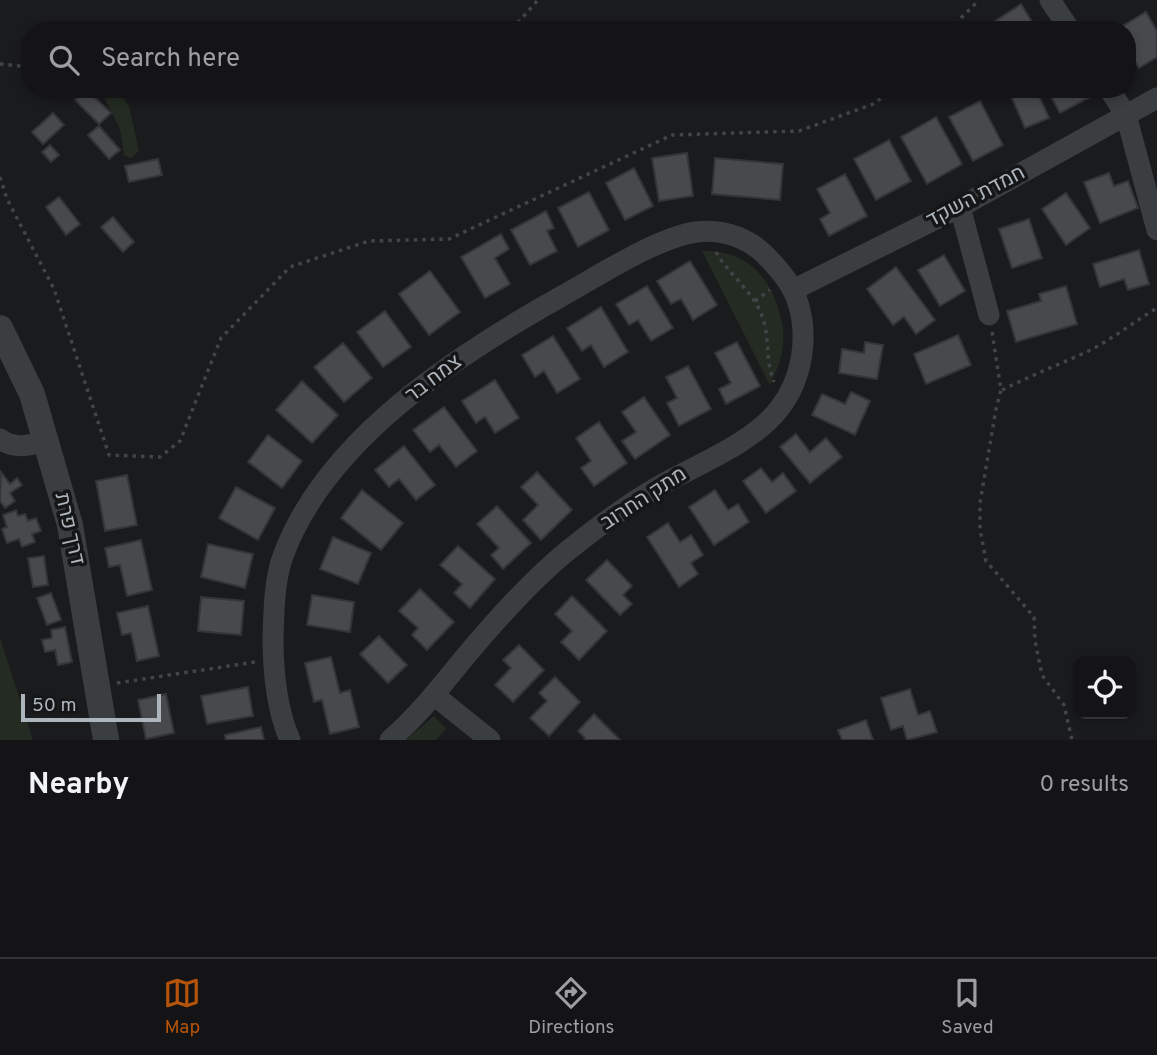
<!DOCTYPE html>
<meta charset="utf-8">
<style>
:root{--surface:#141416;--page:#212123;--text:#f1f3f6;--muted:#9d9ea1;--line:#333335;--accent:#b45309}
body{margin:0;font-family:Overpass,Heebo,sans-serif;background:var(--page);color:var(--text)}
.controls{position:absolute;right:21px;bottom:21px;display:grid;overflow:hidden;border-radius:14px;box-shadow:0 4px 10px #0003}
.controls button{width:63px;height:63px;display:grid;place-items:center;padding:0;border:0;border-bottom:2px solid var(--line);background:var(--surface);color:var(--text);font:35px sans-serif}
.scale{position:absolute;left:21px;bottom:18px;width:140px;box-sizing:border-box;padding-left:7px;border:4px solid #adb5bc;border-top:0;font-size:19px;line-height:24px;white-space:nowrap;color:#adb5bc;-webkit-text-stroke:5px #151618;paint-order:stroke}
.list{margin:0;padding:0;list-style:none}
h2{display:flex;justify-content:space-between;align-items:center;height:91px;margin:0;padding:0 28px;font-size:30px}
h2 small{font-size:23px;font-weight:400;color:var(--muted)}
.icon{flex:none;width:38px;height:38px;fill:none;stroke:currentColor;stroke-width:2;stroke-linecap:round;stroke-linejoin:round}
.map{position:relative;flex:none;width:1157px;height:740px;overflow:hidden}
.search{position:absolute;background:var(--surface);box-shadow:0 4px 10px #0003;left:21px;right:21px;top:21px;height:77px;display:flex;align-items:center;gap:18px;box-sizing:border-box;padding:0 24px;border-radius:28px;color:var(--muted);font-size:26px}
.sheet{height:217px;background:var(--surface)}
nav{display:flex;justify-content:space-around;align-items:center;box-sizing:border-box;height:98px;border-top:2px solid var(--line);background:var(--surface);font-size:19px;color:var(--muted)}
nav a{display:grid;justify-items:center;gap:4px}
nav .on{color:var(--accent)}
.map>svg:first-child{display:block}
</style>
<div class="map">
<svg width="1157" height="740" viewBox="0 0 1157 740">
<rect width="100%" height="100%" fill="#1a1b1d"/>
<g fill="#232b22">
<polygon points="100,89 121,96 129,106 139,151 131,158 124,155 120,129"/>
<path d="M702 251C741 250 766 270 778 307 781 319 785 332 783 344 782 359 776 372 770 385Z"/>
<polygon points="0,638 33,740 0,740"/>
<polygon points="434,716 446,729 436,740 406,740"/>
</g>
<g fill="#47494c" stroke="#343538" stroke-width="2">
<polygon points="1021,4 1037,30 982,30"/>
<polygon points="1146,12 1157,31 1157,57 1139,68 1127,49 1127,30 1116,30"/>
<polygon points="86,89 111,113 99,124 75,100"/>
<polygon points="1008,89 1036,89 1049,118 1025,128"/>
<polygon points="1047,89 1088,89 1092,96 1060,113"/>
<polygon points="980,101 1003,145 973,161 949,117"/>
<polygon points="53,113 64,125 43,144 32,132"/>
<polygon points="936,117 962,164 927,184 901,137"/>
<polygon points="99,126 120,150 109,159 88,135"/>
<polygon points="889,140 911,181 876,200 854,159"/>
<polygon points="50,145 59,155 51,162 42,152"/>
<polygon points="687,153 693,196 659,201 652,158"/>
<polygon points="715,158 783,164 780,200 712,194"/>
<polygon points="158,159 162,175 129,182 125,166"/>
<polygon points="634,168 653,206 625,220 606,183"/>
<polygon points="1109,173 1114,186 1128,181 1138,208 1100,223 1084,182"/>
<polygon points="845,174 867,216 829,236 820,219 830,213 817,189"/>
<polygon points="589,192 609,230 578,247 558,208"/>
<polygon points="1066,193 1090,228 1066,245 1042,209"/>
<polygon points="59,197 80,224 66,235 46,207"/>
<polygon points="546,211 554,228 547,231 557,251 530,265 511,230"/>
<polygon points="113,217 134,242 123,252 101,227"/>
<polygon points="1029,219 1042,258 1012,268 999,229"/>
<polygon points="501,234 509,249 495,258 510,284 485,298 461,257"/>
<polygon points="1139,250 1149,284 1128,290 1124,279 1100,287 1093,264"/>
<polygon points="944,255 965,291 940,306 918,270"/>
<polygon points="690,261 717,305 693,320 681,299 671,304 657,281"/>
<polygon points="896,267 935,320 916,334 904,317 893,325 867,289"/>
<polygon points="430,271 460,312 429,335 399,294"/>
<polygon points="647,286 673,328 651,341 638,320 629,325 616,304"/>
<polygon points="1066,286 1077,324 1016,342 1007,311 1041,301 1039,294"/>
<polygon points="601,307 628,352 604,367 591,345 582,351 567,328"/>
<polygon points="385,311 411,347 383,367 357,332"/>
<polygon points="958,335 971,365 926,384 914,354"/>
<polygon points="553,336 580,379 557,393 544,371 535,377 522,355"/>
<polygon points="737,342 760,386 726,404 719,389 731,383 715,353"/>
<polygon points="865,342 883,345 877,379 839,373 842,349 864,353"/>
<polygon points="343,343 372,378 344,402 314,367"/>
<polygon points="688,366 711,409 679,426 667,403 677,398 666,377"/>
<polygon points="495,380 519,418 495,433 485,417 476,423 462,401"/>
<polygon points="302,381 338,415 312,443 276,410"/>
<polygon points="851,392 870,401 855,435 812,415 822,394 845,404"/>
<polygon points="644,397 670,435 635,459 622,441 636,432 622,412"/>
<polygon points="444,407 477,451 456,467 439,445 430,452 413,430"/>
<polygon points="599,422 627,463 594,486 581,468 591,461 576,438"/>
<polygon points="796,434 810,452 826,438 842,457 810,483 780,447"/>
<polygon points="268,435 302,461 282,488 248,462"/>
<polygon points="404,446 435,485 416,500 399,479 389,487 375,470"/>
<polygon points="761,468 772,482 783,473 796,491 766,513 743,481"/>
<polygon points="1,472 10,484 17,478 22,485 10,493 15,501 5,508 0,501"/>
<polygon points="537,472 572,510 541,540 523,520 538,505 521,487"/>
<polygon points="127,475 137,525 105,531 96,481"/>
<polygon points="236,487 275,508 258,540 219,518"/>
<polygon points="362,490 403,523 381,550 341,518"/>
<polygon points="715,490 728,510 738,504 749,522 714,545 689,507"/>
<polygon points="497,506 531,543 503,569 491,555 499,548 477,524"/>
<polygon points="16,510 18,516 25,514 28,521 36,518 41,531 32,534 35,542 22,547 19,539 7,543 2,529 7,527 3,515"/>
<polygon points="668,523 680,542 691,535 703,555 691,563 698,574 679,587 647,537"/>
<polygon points="333,537 371,553 358,584 320,569"/>
<polygon points="141,540 152,590 127,596 120,565 109,567 105,548"/>
<polygon points="208,544 253,554 245,588 201,577"/>
<polygon points="458,546 495,579 470,608 454,593 462,584 440,565"/>
<polygon points="44,556 48,585 33,587 28,558"/>
<polygon points="607,560 632,586 623,595 632,604 620,615 586,580"/>
<polygon points="420,589 454,622 427,650 412,635 418,628 399,611"/>
<polygon points="51,593 61,620 47,625 37,598"/>
<polygon points="312,595 354,602 350,632 307,625"/>
<polygon points="572,596 607,631 579,660 561,642 572,631 555,614"/>
<polygon points="201,597 244,601 241,635 198,631"/>
<polygon points="148,606 159,656 137,661 131,633 122,635 117,613"/>
<polygon points="65,627 72,662 58,665 55,650 45,652 42,640 52,638 51,630"/>
<polygon points="379,636 407,665 388,683 360,654"/>
<polygon points="519,645 544,670 513,702 495,685 511,668 503,660"/>
<polygon points="331,657 340,693 350,690 359,727 330,734 322,700 314,702 305,663"/>
<polygon points="555,677 580,702 549,736 530,718 547,701 539,693"/>
<polygon points="248,687 253,716 207,724 201,696"/>
<polygon points="910,689 918,715 930,711 937,732 907,740 903,726 891,730 881,698"/>
<polygon points="166,694 174,733 146,739 138,700"/>
<polygon points="594,714 620,740 584,740 585,738 578,731"/>
<polygon points="866,720 873,740 842,740 838,730"/>
<polygon points="261,727 264,740 226,740 225,735"/>
</g>
<g fill="none" stroke-linecap="round" stroke-linejoin="round">
<g stroke="#414548" stroke-width="3.5" stroke-dasharray="3.5 5" stroke-linecap="butt">
<polyline points="503,30 514,27 538,0"/>
<polyline points="949,30 979,0"/>
<polyline points="0,64 30,67"/>
<polyline points="0,177 7,199 54,289 109,455 160,457 180,441 221,338 290,267 369,241 449,239 672,135 799,131 876,103 889,89"/>
<path d="M716 252C729 275 753 291 762 316 770 337 765 360 774 382"/>
<polyline points="755,301 770,290"/>
<polyline points="992,332 1001,390 996,409 980,503 980,529 986,561 1034,617 1035,641 1042,675 1064,705 1072,740"/>
<path d="M1002 390C1028 377 1055 366 1082 354 1109 342 1132 323 1157 308"/>
<polyline points="117,683 255,662"/>
</g>
<g stroke="#3b3e41" stroke-width="21">
<polyline points="1050,0 1070,30"/>
<polyline points="1109,89 1126,115 1157,230"/>
<polyline points="960,207 989,315"/>
<polyline points="793,290 960,207 1157,98"/>
<path d="M0 439C15 450 30 445 47 441"/>
<polyline points="434,695 490,740"/>
<path d="M290 740C276 708 273 672 273 637 274 611 274 581 283 556 326 439 457 355 562 296 598 276 656 238 696 232 724 228 752 239 770 260 782 273 793 286 798 303 809 338 802 380 779 409 751 445 693 466 654 489 627 505 600 525 575 545 537 574 496 620 465 657 441 686 419 715 390 740"/>
</g>
<polyline stroke="#3b3e41" stroke-width="26" points="0,328 32,394 70,525 106,740"/>
</g>
<g text-anchor="middle" dominant-baseline="central" stroke-width="7" stroke-linejoin="round" paint-order="stroke">
<g font-size="21" fill="#adb5bc" stroke="#151618">
<text transform="translate(976 197) rotate(-28)">חמדת השקד</text>
<text transform="translate(434 379) rotate(-37)">צמח בר</text>
<text transform="translate(644 499) rotate(-33)">מתק החרוב</text>
<text transform="translate(69 529) rotate(77)">דרך פרת</text>
</g>
</g>
</svg>
<div class="controls">
<button><svg class="icon" aria-label="locate" viewBox="0 0 24 24"><circle cx="12" cy="12" r="6"/><path d="M12 2v4M12 18v4M2 12h4M18 12h4"/></svg></button>
</div>
<div class="scale">50 m</div>
<div class="search"><svg class="icon" aria-label="search" viewBox="0 0 24 24"><circle cx="10" cy="10" r="6"/><path d="M15 15l6 6"/></svg>Search here</div>
</div>
<section class="sheet">
<h2>Nearby<small>0 results</small></h2>
<ul class="list">
</ul>
</section>
<nav>
<a class="on"><svg class="icon" aria-label="map" viewBox="0 0 24 24"><path d="M3 6l6-2 6 2 6-2v14l-6 2-6-2-6 2zM9 4v14M15 6v14"/></svg>Map</a>
<a><svg class="icon" aria-label="directions" viewBox="0 0 24 24"><path d="M12 3l9 9-9 9-9-9zM9 14v-3h6M13 9l2 2-2 2"/></svg>Directions</a>
<a><svg class="icon" aria-label="saved" viewBox="0 0 24 24"><path d="M7 4h10v16l-5-4-5 4z"/></svg>Saved</a>
</nav>
